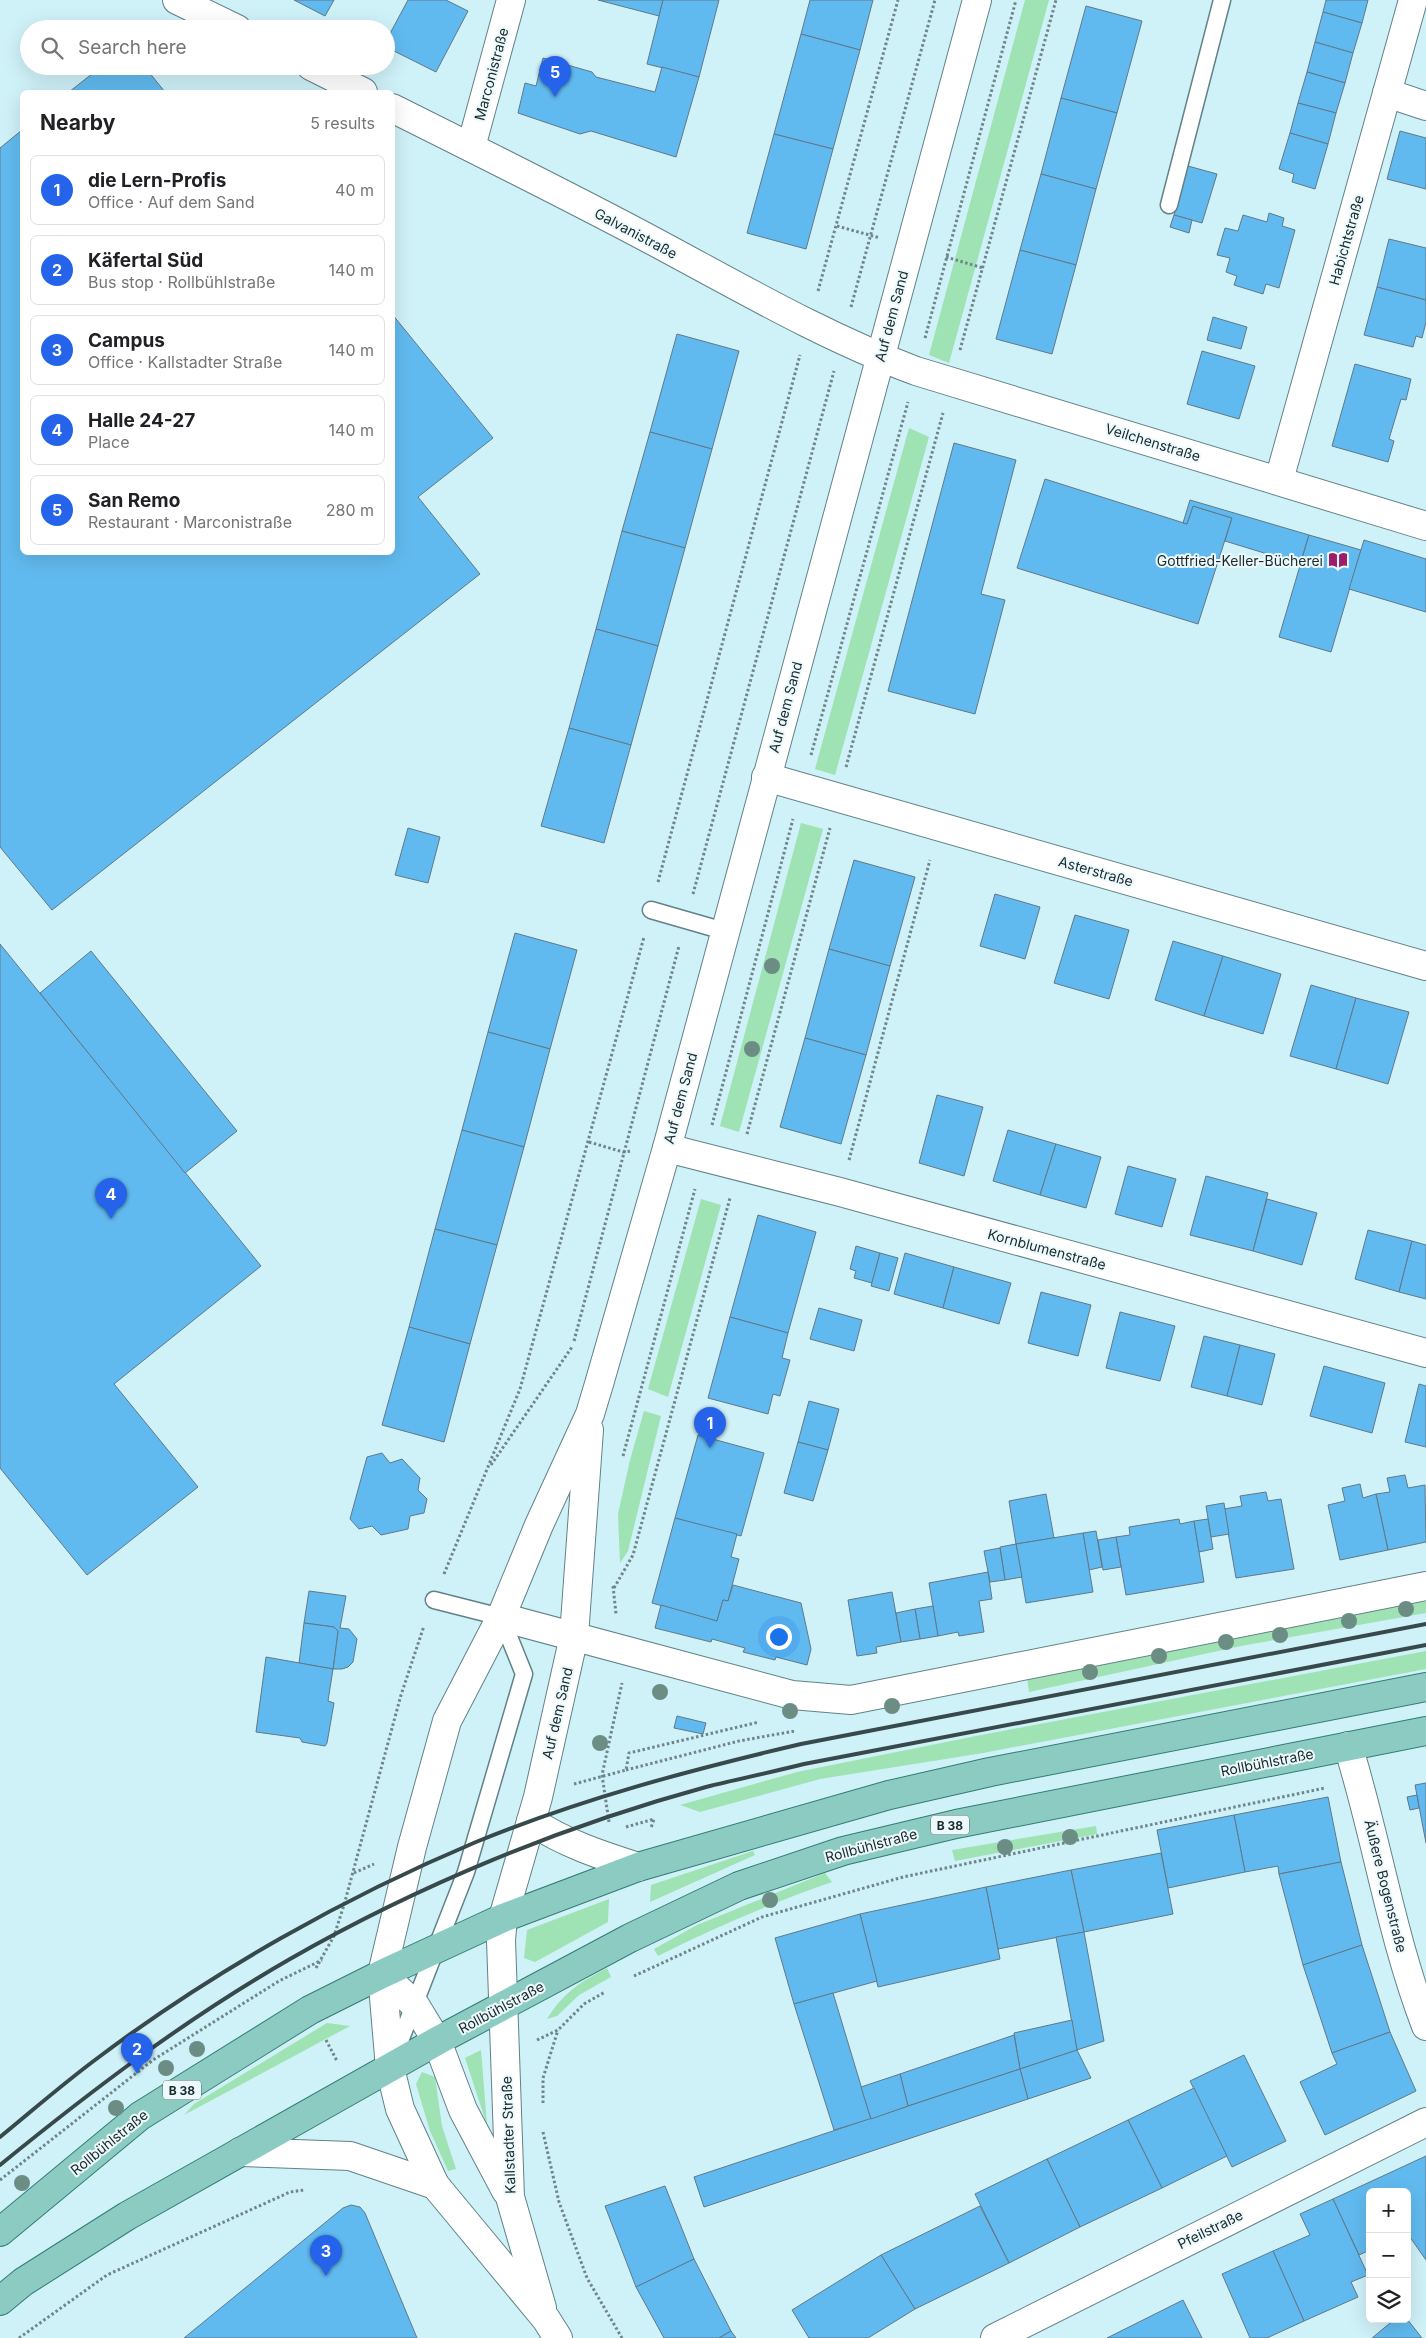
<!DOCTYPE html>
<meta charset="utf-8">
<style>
:root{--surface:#fff;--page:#f2f2f2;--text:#202124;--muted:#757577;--line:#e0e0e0;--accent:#2563eb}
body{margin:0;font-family:Inter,sans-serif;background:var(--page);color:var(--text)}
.controls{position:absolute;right:15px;bottom:15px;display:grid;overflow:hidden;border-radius:8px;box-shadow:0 5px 20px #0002}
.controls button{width:45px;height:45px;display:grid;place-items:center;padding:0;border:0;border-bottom:1px solid var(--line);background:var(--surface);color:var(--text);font:25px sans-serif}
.you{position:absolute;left:778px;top:1636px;width:18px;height:18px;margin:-12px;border:4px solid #fff;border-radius:50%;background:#1a73e8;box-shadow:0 0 0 8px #1a73e833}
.badge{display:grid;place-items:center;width:32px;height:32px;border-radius:50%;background:var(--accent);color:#fff;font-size:16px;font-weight:700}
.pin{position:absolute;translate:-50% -41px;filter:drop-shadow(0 1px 2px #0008)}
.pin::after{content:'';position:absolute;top:26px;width:18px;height:15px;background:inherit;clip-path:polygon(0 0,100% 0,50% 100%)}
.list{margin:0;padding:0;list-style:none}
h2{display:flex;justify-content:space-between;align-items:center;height:65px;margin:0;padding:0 20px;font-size:21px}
h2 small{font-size:16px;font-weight:400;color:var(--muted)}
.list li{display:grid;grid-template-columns:32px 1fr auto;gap:15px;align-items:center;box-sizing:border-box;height:70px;margin:0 10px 10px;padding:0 10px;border:1px solid var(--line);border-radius:8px}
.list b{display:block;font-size:19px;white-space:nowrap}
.list p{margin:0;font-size:16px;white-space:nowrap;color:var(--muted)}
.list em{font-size:16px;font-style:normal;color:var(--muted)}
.icon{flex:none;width:28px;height:28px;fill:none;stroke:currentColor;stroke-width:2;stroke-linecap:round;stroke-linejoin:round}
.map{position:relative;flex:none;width:1426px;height:2338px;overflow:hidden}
.search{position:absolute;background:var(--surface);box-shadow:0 5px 20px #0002;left:20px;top:20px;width:375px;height:55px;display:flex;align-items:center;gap:12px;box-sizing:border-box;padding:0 18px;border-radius:28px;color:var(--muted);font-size:19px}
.panel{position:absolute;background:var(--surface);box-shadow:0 5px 20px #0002;left:20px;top:90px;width:375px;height:465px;border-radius:8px}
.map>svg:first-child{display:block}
</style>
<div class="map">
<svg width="1426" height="2338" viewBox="0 0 1426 2338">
<rect width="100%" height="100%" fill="#cff1f8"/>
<g fill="#9fe2b3">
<polygon points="1025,0 1049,0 949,363 929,355"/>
<polygon points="909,428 929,437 835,775 815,769"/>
<polygon points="801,823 823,829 739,1132 720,1126"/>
<polygon points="701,1199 721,1205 668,1397 648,1389"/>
<polygon points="644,1411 661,1416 628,1551 620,1563 618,1514 630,1460"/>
<polygon points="1426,1601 1426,1613 1241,1646 1029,1692 1027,1678"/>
<polygon points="1426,1651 1426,1669 983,1753 820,1779 700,1812 680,1805 797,1772 976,1736"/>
<polygon points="1096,1826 1097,1834 955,1861 952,1850"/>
<polygon points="753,1851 755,1855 650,1902 651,1885"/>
<path d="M825 1873 832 1882C772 1903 715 1927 658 1956L654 1949 697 1925Z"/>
<polygon points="609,1899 608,1922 535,1962 524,1958 527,1930"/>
<path d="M607 1968 611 1977 579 1995 557 2016 547 2019C564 1992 579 1983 607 1968Z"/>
<polygon points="327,2023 350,2026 184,2115 194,2104"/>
<polygon points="481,2050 487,2125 465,2058"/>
<polygon points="422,2072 435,2077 442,2126 456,2169 448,2171 430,2131 416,2084"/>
</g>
<g fill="#61baef" stroke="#607888">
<polygon points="294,0 334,0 325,16"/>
<polygon points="408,0 446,0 468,11 436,72 386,47 386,41"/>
<polygon points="598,0 663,0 659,16"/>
<polygon points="663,0 719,0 699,77 647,64"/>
<polygon points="810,0 873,0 860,50 801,34"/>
<polygon points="1326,0 1368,0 1362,23 1323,12"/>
<polygon points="1086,6 1142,21 1117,113 1061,98"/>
<polygon points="1323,12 1362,23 1353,53 1315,42"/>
<polygon points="801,34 860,50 833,149 774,134"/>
<polygon points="1315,42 1353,53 1345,83 1307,72"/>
<polygon points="543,58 592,72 596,77 655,92 662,67 699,77 676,157 591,131 580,134 518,113 525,83 536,86"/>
<polygon points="102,66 144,66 165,92 69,92"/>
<polygon points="1307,72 1345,83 1336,113 1298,103"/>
<polygon points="1061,98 1117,113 1096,189 1041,174"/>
<polygon points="1298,103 1336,113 1328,144 1290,133"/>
<polygon points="22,130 22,552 392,552 392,314 493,438 418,497 480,574 52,910 0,847 0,148"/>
<polygon points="1400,131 1426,138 1426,189 1387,179"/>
<polygon points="1290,133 1328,144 1315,189 1292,182 1294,174 1279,169"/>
<polygon points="774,134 833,149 806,249 747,233"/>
<polygon points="1188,166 1217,174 1202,223 1174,215"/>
<polygon points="1041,174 1096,189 1076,265 1020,250"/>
<polygon points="1269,213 1284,218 1282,226 1295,230 1279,288 1266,284 1263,294 1234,285 1237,276 1226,272 1230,258 1217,255 1225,228 1238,231 1243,215 1267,222"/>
<polygon points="1174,215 1192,220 1189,233 1170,227"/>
<polygon points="1389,239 1426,248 1426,300 1377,287"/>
<polygon points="1020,250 1076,265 1052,354 996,339"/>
<polygon points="1377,287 1426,300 1426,322 1422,338 1416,336 1413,347 1364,335"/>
<polygon points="1213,317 1247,327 1241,349 1207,340"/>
<polygon points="677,334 739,351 712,449 650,432"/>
<polygon points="1202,351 1255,366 1239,419 1187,404"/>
<polygon points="1355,364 1411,379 1406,400 1401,399 1389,439 1394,441 1388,462 1332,446"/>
<polygon points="650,432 712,449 685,548 622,531"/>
<polygon points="954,443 1016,460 981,594 1005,600 975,714 888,691"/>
<polygon points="1045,479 1187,524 1193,506 1232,518 1198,624 1017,568"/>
<polygon points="1190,500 1309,535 1300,564 1225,541 1232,518 1193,506 1187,524 1183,523"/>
<polygon points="622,531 685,548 658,646 596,629"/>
<polygon points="1309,535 1361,550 1331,652 1279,637"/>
<polygon points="1364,540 1426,559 1426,612 1349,589"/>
<polygon points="596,629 658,646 631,745 569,728"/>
<polygon points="569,728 631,745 604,843 541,826"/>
<polygon points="408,828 440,837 428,883 395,875"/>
<polygon points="854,860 915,877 890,966 829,949"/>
<polygon points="995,894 1040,907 1025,959 980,946"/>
<polygon points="1075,915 1129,930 1109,999 1054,983"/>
<polygon points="515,933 577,950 550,1049 488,1032"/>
<polygon points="1173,941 1223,956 1204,1016 1155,1000"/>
<polygon points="0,944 261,1266 114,1384 198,1487 87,1575 0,1468"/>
<polygon points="829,949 890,966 866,1055 805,1038"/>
<polygon points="91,951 237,1131 185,1173 40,993"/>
<polygon points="1223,956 1281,974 1263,1034 1204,1016"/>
<polygon points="1311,985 1356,998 1336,1069 1290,1056"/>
<polygon points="1356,998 1409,1012 1388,1084 1336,1069"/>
<polygon points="488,1032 550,1049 524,1147 462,1130"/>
<polygon points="805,1038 866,1055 841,1144 780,1127"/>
<polygon points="937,1095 983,1107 964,1176 919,1163"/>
<polygon points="462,1130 524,1147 497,1245 435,1229"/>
<polygon points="1008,1130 1056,1144 1040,1195 993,1181"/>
<polygon points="1056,1144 1101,1157 1086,1208 1040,1195"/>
<polygon points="1128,1166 1176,1179 1162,1227 1115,1214"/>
<polygon points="1206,1176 1268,1193 1253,1251 1190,1235"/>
<polygon points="1267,1199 1317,1213 1302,1265 1253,1251"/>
<polygon points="758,1215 816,1232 788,1333 730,1317"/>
<polygon points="435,1229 497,1245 470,1344 409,1327"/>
<polygon points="1368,1230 1412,1241 1399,1292 1355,1279"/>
<polygon points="1412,1241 1426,1245 1426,1299 1399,1292"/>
<polygon points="856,1246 880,1253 872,1283 854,1278 856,1271 850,1269"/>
<polygon points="880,1253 898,1258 889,1291 871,1286"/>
<polygon points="905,1253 954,1267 943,1308 894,1294"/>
<polygon points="954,1267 1011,1283 999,1324 943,1308"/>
<polygon points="1041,1292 1091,1305 1078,1356 1028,1343"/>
<polygon points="819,1308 862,1320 854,1351 810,1339"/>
<polygon points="1120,1312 1175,1326 1160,1381 1106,1368"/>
<polygon points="730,1317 788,1333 782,1358 790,1360 780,1396 773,1394 768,1414 708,1398"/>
<polygon points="409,1327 470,1344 444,1442 382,1425"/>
<polygon points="1204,1336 1240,1345 1227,1396 1191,1387"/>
<polygon points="1240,1345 1275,1354 1262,1405 1227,1396"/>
<polygon points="1324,1366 1385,1383 1372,1433 1310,1416"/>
<polygon points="1419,1384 1426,1386 1426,1447 1405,1442"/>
<polygon points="809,1401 839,1409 828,1450 798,1442"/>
<polygon points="698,1435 764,1453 741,1536 675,1518"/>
<polygon points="798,1442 828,1450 813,1501 784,1493"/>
<polygon points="382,1453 390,1463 402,1459 420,1478 418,1490 427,1499 424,1513 410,1516 408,1529 381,1535 372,1526 359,1529 350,1519 367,1457"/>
<polygon points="1405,1475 1408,1488 1425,1485 1426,1542 1388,1550 1376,1494 1390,1492 1387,1478"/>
<polygon points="1360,1484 1363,1498 1376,1494 1388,1550 1340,1560 1328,1505 1345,1501 1342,1488"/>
<polygon points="1266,1492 1268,1501 1281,1499 1294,1569 1236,1578 1224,1509 1242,1506 1240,1496"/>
<polygon points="1046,1494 1054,1538 1016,1544 1009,1501"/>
<polygon points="1224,1503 1229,1534 1211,1537 1206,1506"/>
<polygon points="675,1518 737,1534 731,1557 739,1559 728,1601 723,1600 717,1621 652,1603"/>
<polygon points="1179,1519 1180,1524 1194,1521 1204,1582 1126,1595 1116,1537 1130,1535 1129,1527"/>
<polygon points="1208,1519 1213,1549 1199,1552 1194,1521"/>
<polygon points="1096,1531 1102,1567 1089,1570 1083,1533"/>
<polygon points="1083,1533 1093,1592 1026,1603 1016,1544"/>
<polygon points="1116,1537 1121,1567 1103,1570 1098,1540"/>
<polygon points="1016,1544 1022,1577 1005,1580 1000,1547"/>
<polygon points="1000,1548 1005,1580 990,1582 984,1551"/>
<polygon points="988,1572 992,1599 979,1601 984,1632 959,1636 958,1632 938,1636 929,1583"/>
<polygon points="733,1585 801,1603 811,1649 807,1665 776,1657 775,1660 743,1652 745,1648 712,1639 711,1642 655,1628 661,1605 717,1621 723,1600 728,1601"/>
<polygon points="309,1591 346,1596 340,1628 349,1629 357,1639 353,1662 348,1667 342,1669 333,1669 338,1631 334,1627 304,1623"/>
<polygon points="892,1592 901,1642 876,1647 877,1653 857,1656 848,1600"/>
<polygon points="933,1606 938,1636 920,1639 915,1609"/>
<polygon points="915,1609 920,1639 901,1642 896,1613"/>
<polygon points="304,1623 334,1627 338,1631 333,1669 299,1663"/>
<polygon points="266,1657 333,1669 328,1701 334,1703 327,1743 325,1746 302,1742 300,1738 256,1732"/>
<polygon points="677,1716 706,1723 703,1734 674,1728"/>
<polygon points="1426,1783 1426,1843 1415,1785"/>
<polygon points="1417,1795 1419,1808 1410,1810 1407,1797"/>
<polygon points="1328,1797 1341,1862 1279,1874 1278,1866 1245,1872 1234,1815"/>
<polygon points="1234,1815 1245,1872 1168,1888 1157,1830"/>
<polygon points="1161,1853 1173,1914 1084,1932 1071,1870"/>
<polygon points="1341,1862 1362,1945 1303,1965 1279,1874"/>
<polygon points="1071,1870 1084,1932 998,1949 986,1887"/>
<polygon points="986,1887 1000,1959 878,1987 860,1914"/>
<polygon points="860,1914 877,1981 794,2004 775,1938"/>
<polygon points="1084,1932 1104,2041 1077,2050 1056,1937"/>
<polygon points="1362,1945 1390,2032 1332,2053 1303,1965"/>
<polygon points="833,1993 871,2119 834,2130 794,2004"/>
<polygon points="1072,2020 1077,2050 1020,2069 1014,2033"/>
<polygon points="1390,2032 1416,2091 1325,2135 1300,2082 1337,2064 1332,2053"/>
<polygon points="1014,2035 1020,2069 908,2106 900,2074"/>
<polygon points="1077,2050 1091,2078 1028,2099 1020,2069"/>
<polygon points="1244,2055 1286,2141 1232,2167 1190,2081"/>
<polygon points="1020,2069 1028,2099 704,2207 694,2177"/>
<polygon points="900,2074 908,2106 871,2119 861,2087"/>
<polygon points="1194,2088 1227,2156 1162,2188 1128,2120"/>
<polygon points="1128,2120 1162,2188 1080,2227 1047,2159"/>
<polygon points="1426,2156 1426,2260 1407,2233 1407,2192 1370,2192 1370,2250 1359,2255 1333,2199"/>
<polygon points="1047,2159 1080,2227 1009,2263 975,2194"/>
<polygon points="665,2186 694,2259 636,2287 605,2206"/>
<polygon points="1333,2199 1368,2275 1351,2282 1358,2297 1304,2321 1273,2251 1310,2235 1300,2214"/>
<polygon points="351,2205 360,2207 365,2213 417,2338 184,2338 343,2208"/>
<polygon points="980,2206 1009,2263 915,2309 881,2255"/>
<polygon points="1273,2251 1304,2321 1267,2338 1250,2338 1222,2274"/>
<polygon points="881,2255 915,2309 868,2338 809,2338 792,2310"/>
<polygon points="694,2259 731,2331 719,2338 664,2338 636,2287"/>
<polygon points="1183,2300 1202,2338 1107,2338"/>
<polygon points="1395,2319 1407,2319 1422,2338 1372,2338"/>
<polygon points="731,2331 736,2338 719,2338"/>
</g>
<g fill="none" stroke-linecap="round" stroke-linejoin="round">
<g stroke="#628288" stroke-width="19">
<g id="lane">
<polyline points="1169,205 1222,0"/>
<polyline points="651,910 724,931"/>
<polyline points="393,2059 466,1872 524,1674 501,1617 434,1600"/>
</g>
</g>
<g stroke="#628288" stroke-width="30">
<g id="street">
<polyline points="177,0 237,29"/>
<polyline points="311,66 363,92"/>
<polyline points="1387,93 1426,106"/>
<path d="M392 108C480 152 569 196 655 242 741 288 825 337 916 371L1426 526"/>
<polyline points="471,147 511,0"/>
<polyline points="1279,480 1413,0"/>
<polyline points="766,777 1426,966"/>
<polyline points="667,1148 840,1192 1426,1353"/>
<polyline points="501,1617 792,1695 851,1700 1426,1586"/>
<path d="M1348 1746C1377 1839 1391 1935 1426 2026"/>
<polyline points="995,2338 1426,2122"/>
</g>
</g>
<g stroke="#628288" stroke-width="30">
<g id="secondary">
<path d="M531 1821C564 1843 600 1855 638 1867"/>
<polyline points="382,1974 415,2005 437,2041 463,2110 506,2191"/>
<polyline points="240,2152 350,2156 435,2185"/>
<polyline points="542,2308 510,2197 501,1940 503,1918 538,1797 574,1636 589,1430"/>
<polyline points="558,2338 546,2319 435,2185 400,2109 390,2068 382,1974 412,1847 447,1721 501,1617 539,1525 590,1414 599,1384 667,1148 977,0"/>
</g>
</g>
<g stroke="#337c73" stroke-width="30">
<g id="primary">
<polyline points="0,2232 140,2116 310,2010 382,1974 503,1918 638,1867 889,1795 990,1772 1426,1687"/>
<polyline points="0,2301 23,2282 127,2216 437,2041 630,1938 739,1886 843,1851 956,1824 1426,1731"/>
</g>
</g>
<g stroke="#6e858a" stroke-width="3" stroke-dasharray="2.5 2.5" stroke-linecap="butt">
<polyline points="837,226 880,238"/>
<polyline points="946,257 983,268"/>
<polyline points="818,291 898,0"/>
<polyline points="851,307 935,0"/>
<polyline points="925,338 1016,0"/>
<polyline points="960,350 1056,0"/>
<polyline points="811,755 908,402"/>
<polyline points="846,767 943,413"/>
<polyline points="658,882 800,355"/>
<polyline points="693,894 834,371"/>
<polyline points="712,1125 793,819"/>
<polyline points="747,1134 830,828"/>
<polyline points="589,1142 623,1152 632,1151"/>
<polyline points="849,1160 930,860"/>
<polyline points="574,1341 679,946"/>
<polyline points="623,1456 695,1189"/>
<polyline points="491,1465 572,1347"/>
<polyline points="444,1574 520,1389 644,937"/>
<polyline points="613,1586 616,1614"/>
<polyline points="614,1588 633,1555 730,1198"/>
<polyline points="626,1770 739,1741 795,1731"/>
<polyline points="574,1784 626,1770 629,1753 759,1722"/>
<polyline points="609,1822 602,1775 622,1683"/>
<polyline points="626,1827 654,1819 651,1828"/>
<polyline points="354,1873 374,1864"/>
<polyline points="316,1968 334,1936 344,1905 401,1695 424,1626"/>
<polyline points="634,1976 762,1917 903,1877 1325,1788"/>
<polyline points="326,2040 337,2061"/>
<polyline points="537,2040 558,2030 584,2004 605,1992"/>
<polyline points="543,2103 543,2078 558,2030"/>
<polyline points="543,2132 559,2202 587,2278 622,2338"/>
<polyline points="0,2180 153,2060 279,1981 322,1960"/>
<polyline points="19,2338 107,2275 290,2192 304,2190"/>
</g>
<use href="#lane" stroke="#fff" stroke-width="16"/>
<use href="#street" stroke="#fff" stroke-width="28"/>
<use href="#secondary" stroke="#fff" stroke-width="28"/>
<use href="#primary" stroke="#8ccbc2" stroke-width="28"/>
<g stroke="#38494c" stroke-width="4">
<path d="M0 2137C33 2110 65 2082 99 2057 212 1972 345 1897 476 1842 581 1799 690 1770 801 1744L1426 1624"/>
<path d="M0 2165C92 2090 187 2018 290 1959 419 1885 563 1826 706 1787 739 1779 772 1772 804 1764L1426 1645"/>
</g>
</g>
<g fill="#6b8d84">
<circle cx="772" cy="966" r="8"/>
<circle cx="752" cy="1049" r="8"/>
<circle cx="1406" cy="1609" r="8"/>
<circle cx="1349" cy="1621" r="8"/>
<circle cx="1280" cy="1635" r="8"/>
<circle cx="1226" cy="1642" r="8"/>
<circle cx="1159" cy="1656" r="8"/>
<circle cx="1090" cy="1672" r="8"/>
<circle cx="660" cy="1692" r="8"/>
<circle cx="892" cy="1706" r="8"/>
<circle cx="790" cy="1711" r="8"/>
<circle cx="600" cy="1743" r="8"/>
<circle cx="1070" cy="1837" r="8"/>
<circle cx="1005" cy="1847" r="8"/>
<circle cx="770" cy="1900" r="8"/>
<circle cx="197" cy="2049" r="8"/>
<circle cx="166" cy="2068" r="8"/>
<circle cx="116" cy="2108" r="8"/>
<circle cx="22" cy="2183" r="8"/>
</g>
<defs>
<g id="library-bare" transform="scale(1.5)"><path d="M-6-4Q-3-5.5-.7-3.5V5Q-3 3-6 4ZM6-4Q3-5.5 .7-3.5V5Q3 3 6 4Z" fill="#9f1b6b" stroke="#ecfafd" stroke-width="2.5" paint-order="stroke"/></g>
</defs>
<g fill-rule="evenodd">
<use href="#library-bare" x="1338" y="560"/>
</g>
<g text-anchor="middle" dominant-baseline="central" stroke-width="4" stroke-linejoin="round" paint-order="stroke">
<g fill="#ecfafd" stroke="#5a686b" stroke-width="1">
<rect x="931" y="1815.5" width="38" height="19" rx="4"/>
<rect x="163" y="2080.5" width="38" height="19" rx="4"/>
</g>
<g font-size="12" font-weight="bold" fill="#1c292c">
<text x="950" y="1825">B 38</text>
<text x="182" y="2090">B 38</text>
</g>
<g font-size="14" fill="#1c292c" stroke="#ecfafd">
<text transform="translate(491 74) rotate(-75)">Marconistraße</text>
<text transform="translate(636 233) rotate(28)">Galvanistraße</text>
<text transform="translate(1346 240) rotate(-74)">Habichtstraße</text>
<text transform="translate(891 316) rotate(-75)">Auf dem Sand</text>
<text transform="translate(1153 442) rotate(17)">Veilchenstraße</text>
<text transform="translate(785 707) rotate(-75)">Auf dem Sand</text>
<text transform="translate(1096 871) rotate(16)">Asterstraße</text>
<text transform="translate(680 1098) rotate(-75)">Auf dem Sand</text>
<text transform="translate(1047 1249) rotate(15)">Kornblumenstraße</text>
<text transform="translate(557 1713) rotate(-77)">Auf dem Sand</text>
<text transform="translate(1267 1762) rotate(-11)">Rollbühlstraße</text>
<text transform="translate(871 1845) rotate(-15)">Rollbühlstraße</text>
<text transform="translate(1386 1886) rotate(76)">Äußere Bogenstraße</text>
<text transform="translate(501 2007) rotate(-28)">Rollbühlstraße</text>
<text transform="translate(508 2135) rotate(-92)">Kallstadter Straße</text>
<text transform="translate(109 2142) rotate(-39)">Rollbühlstraße</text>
<text transform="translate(1210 2229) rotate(-26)">Pfeilstraße</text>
</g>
<g font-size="14" fill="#1c292c" stroke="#ecfafd" text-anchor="end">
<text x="1323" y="560">Gottfried-Keller-Bücherei</text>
</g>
</g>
</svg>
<div class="controls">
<button>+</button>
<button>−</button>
<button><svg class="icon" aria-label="layers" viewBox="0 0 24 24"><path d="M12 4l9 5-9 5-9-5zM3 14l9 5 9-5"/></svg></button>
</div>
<div class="you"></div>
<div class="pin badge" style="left:710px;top:1448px">1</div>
<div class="pin badge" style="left:137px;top:2074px">2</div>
<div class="pin badge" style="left:326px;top:2276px">3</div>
<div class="pin badge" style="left:111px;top:1219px">4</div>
<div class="pin badge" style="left:555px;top:97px">5</div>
<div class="search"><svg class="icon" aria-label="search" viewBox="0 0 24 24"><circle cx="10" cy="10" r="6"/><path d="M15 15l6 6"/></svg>Search here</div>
<section class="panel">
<h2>Nearby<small>5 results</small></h2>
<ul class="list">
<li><span class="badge">1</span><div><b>die Lern-Profis</b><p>Office · Auf dem Sand</p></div><em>40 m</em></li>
<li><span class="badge">2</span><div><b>Käfertal Süd</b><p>Bus stop · Rollbühlstraße</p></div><em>140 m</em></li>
<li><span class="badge">3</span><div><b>Campus</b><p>Office · Kallstadter Straße</p></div><em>140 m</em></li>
<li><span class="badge">4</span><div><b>Halle 24-27</b><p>Place</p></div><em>140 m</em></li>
<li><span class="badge">5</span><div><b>San Remo</b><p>Restaurant · Marconistraße</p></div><em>280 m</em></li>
</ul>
</section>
</div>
